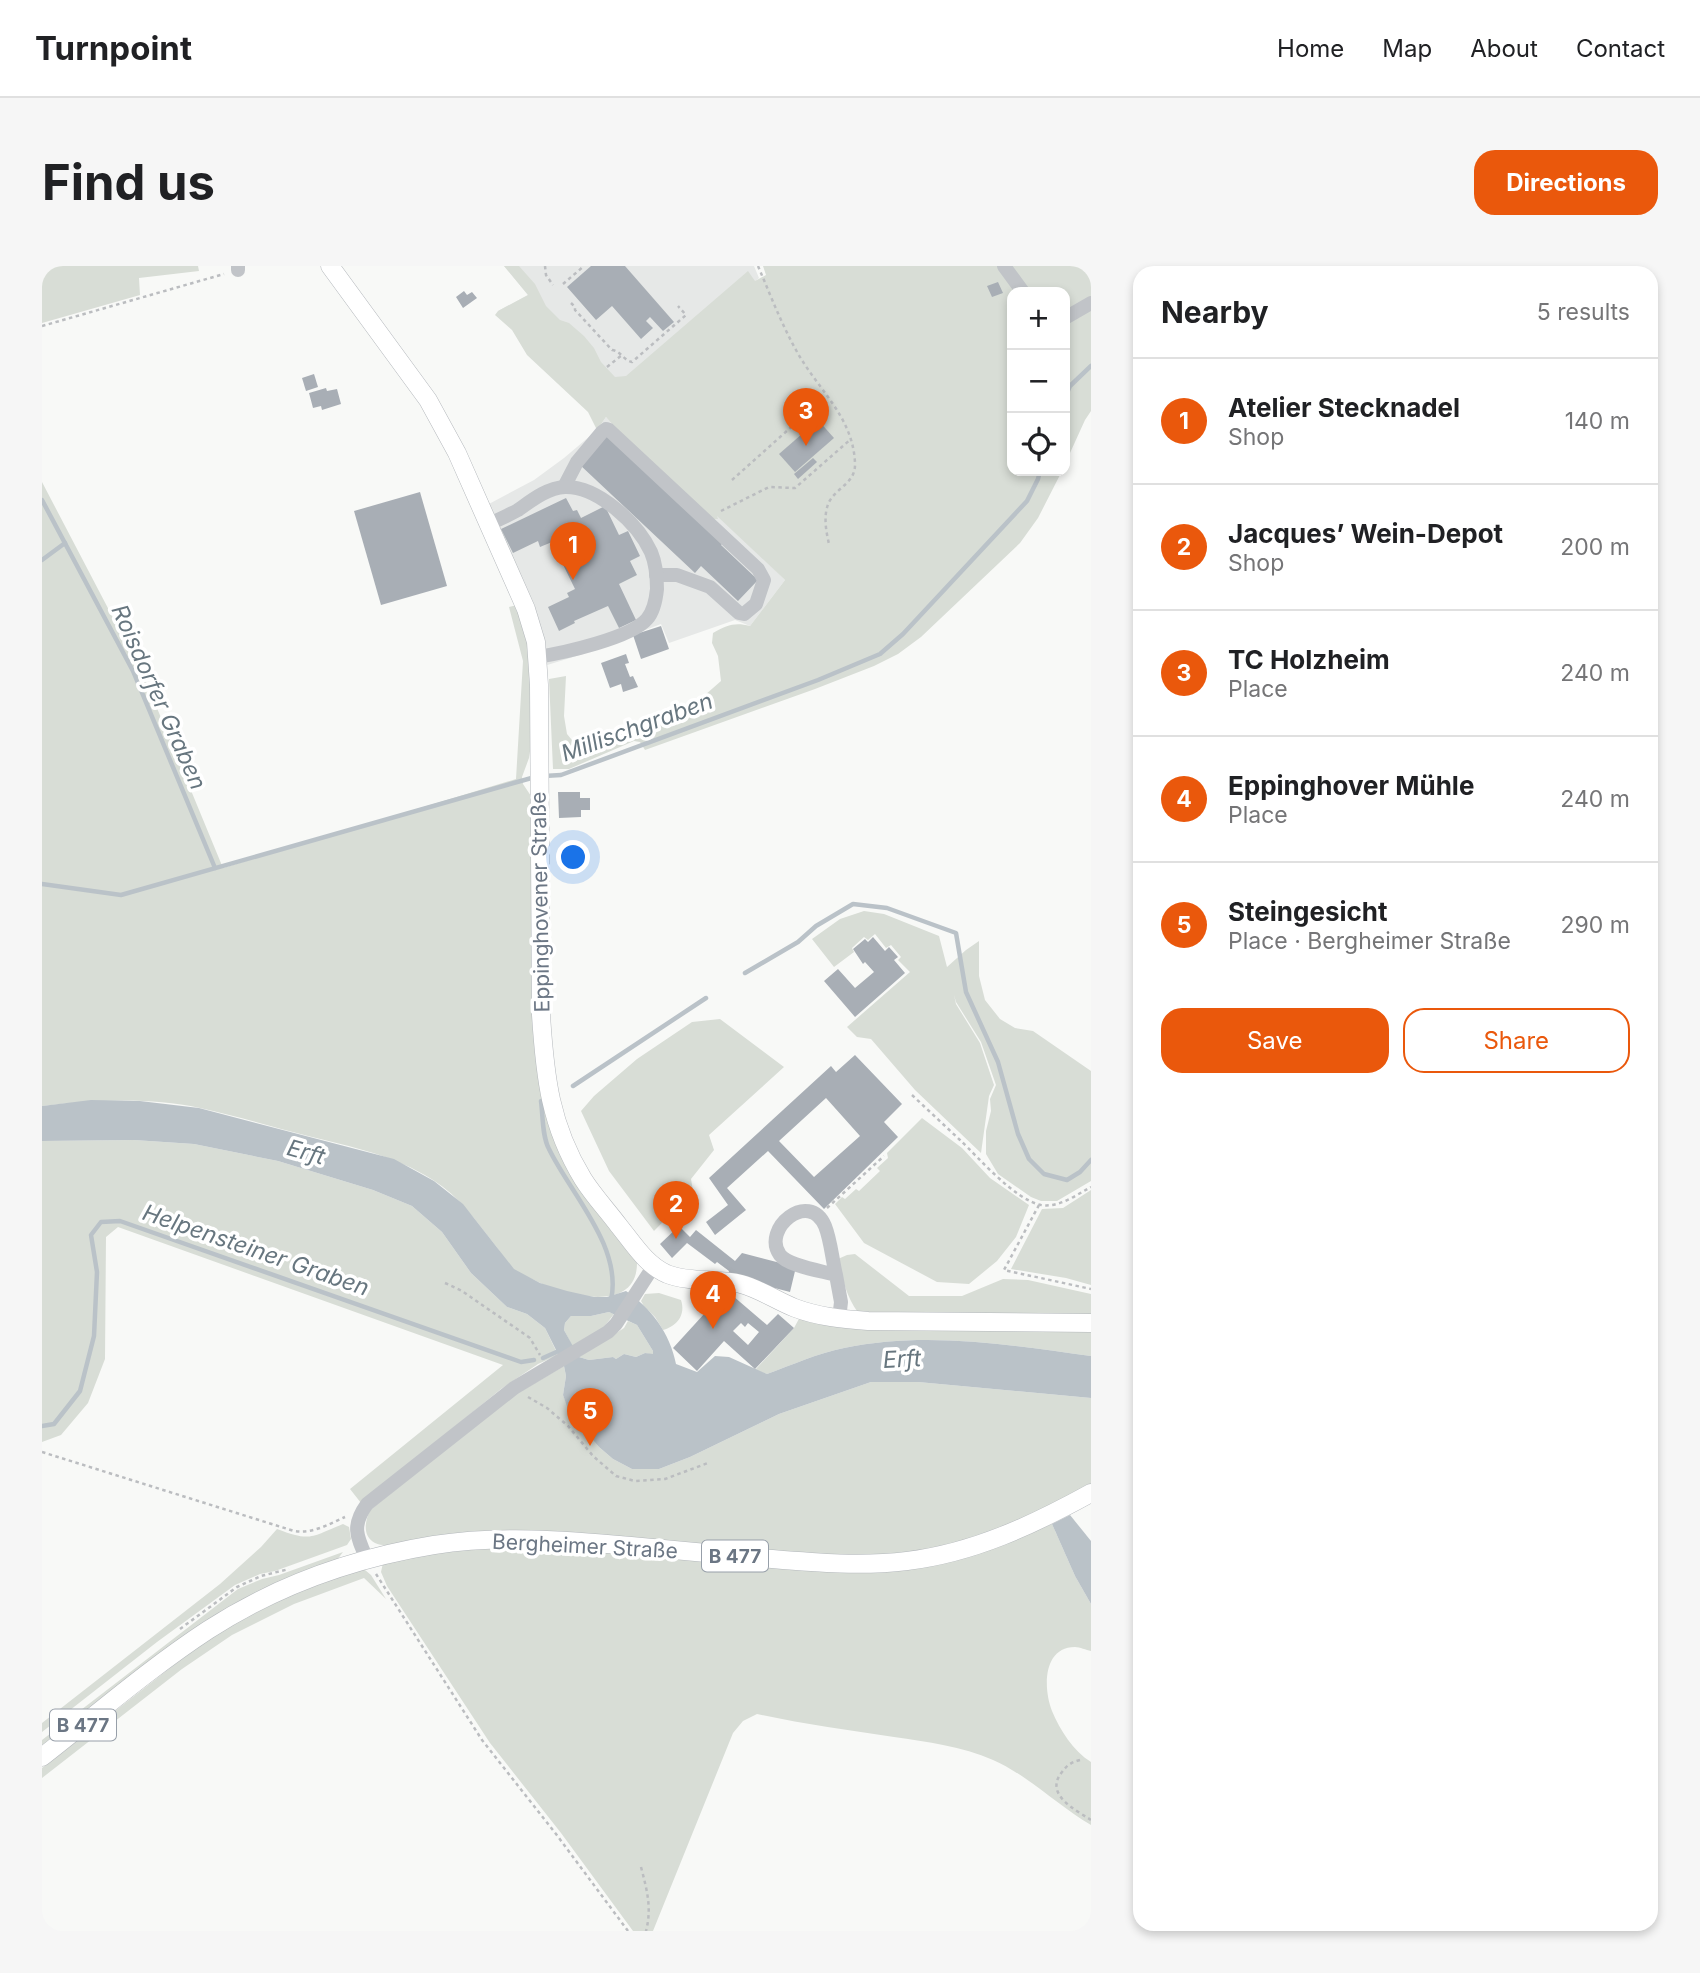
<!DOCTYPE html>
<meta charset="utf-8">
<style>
:root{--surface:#fff;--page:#f6f6f6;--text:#202124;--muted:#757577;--line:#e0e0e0;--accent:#ea580c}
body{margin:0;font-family:Inter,sans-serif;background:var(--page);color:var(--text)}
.controls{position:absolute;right:21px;top:21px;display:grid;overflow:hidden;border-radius:14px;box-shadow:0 4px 10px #0003}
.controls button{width:63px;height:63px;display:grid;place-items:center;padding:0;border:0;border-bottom:2px solid var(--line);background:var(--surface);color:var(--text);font:35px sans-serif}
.you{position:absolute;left:532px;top:592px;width:24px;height:24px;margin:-18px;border:5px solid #fff;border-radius:50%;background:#1a73e8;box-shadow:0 0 0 10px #1a73e833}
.badge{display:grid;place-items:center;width:46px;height:46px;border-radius:50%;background:var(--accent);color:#fff;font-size:23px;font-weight:700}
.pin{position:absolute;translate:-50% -58px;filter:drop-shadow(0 2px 4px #0008)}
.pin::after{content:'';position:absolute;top:37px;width:24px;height:21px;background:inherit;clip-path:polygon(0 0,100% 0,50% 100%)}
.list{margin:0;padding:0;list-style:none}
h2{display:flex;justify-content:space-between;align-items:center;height:91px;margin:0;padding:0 28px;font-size:30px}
h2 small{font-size:23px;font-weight:400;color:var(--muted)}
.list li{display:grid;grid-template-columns:46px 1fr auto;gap:21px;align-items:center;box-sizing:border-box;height:126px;padding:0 28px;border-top:2px solid var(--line)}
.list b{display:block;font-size:26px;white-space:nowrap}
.list p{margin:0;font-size:23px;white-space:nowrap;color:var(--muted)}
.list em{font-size:23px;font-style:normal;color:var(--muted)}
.actions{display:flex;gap:14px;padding:21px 28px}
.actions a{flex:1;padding:16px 0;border:2px solid var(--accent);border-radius:21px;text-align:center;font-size:24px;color:var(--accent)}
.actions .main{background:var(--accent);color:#fff}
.icon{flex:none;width:38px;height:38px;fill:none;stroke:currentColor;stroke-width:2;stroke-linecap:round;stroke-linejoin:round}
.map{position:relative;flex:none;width:1049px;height:1665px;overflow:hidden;border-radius:21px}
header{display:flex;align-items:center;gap:42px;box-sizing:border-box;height:98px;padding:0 35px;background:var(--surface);border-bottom:2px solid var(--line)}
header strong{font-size:33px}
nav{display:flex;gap:38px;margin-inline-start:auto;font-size:24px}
.intro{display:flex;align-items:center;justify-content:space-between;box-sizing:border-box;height:168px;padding:0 42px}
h1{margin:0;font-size:49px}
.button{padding:18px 32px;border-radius:21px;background:var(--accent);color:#fff;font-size:24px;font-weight:700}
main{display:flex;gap:42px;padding:0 42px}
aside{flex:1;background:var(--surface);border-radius:21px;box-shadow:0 4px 10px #0003}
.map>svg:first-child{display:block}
</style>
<header>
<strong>Turnpoint</strong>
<nav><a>Home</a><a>Map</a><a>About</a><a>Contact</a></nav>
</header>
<div class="intro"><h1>Find us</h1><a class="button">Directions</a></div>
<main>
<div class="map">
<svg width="1049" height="1665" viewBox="0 0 1049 1665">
<rect width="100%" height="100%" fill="#f8f9f7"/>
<g fill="#e6e8e7">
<polygon points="462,0 712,0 717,12 562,149 456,45 486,29"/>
<polygon points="564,151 685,257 743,314 708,360 693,354 627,377 619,358 541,388 502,400 445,239 492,214 522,192 555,164"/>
</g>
<g fill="#d8ddd6">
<polygon points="0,0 156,0 157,5 97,12 98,29 0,57"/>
<path d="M462 0H477L493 18 504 40 518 54 527 57 542 70 552 82 559 96 573 111 584 110 706 5 713 15 724 9 721 0H1049V145L1043 154 1023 198V26H970V205H1020L996 252 978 277 879 371 856 388 832 400 773 423 603 484 598 476 592 475 527 503H511L507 413 524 410 522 450 525 468 534 479 540 480 572 468 594 467 630 445 663 429 679 415 676 390 670 377 671 367C685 359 693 356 708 360L743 314 675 250 676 253H668L583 172 564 151 555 164 546 146 485 89 470 64 453 49 456 45 486 29Z"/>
<path d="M0 216 103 413 181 602 474 513 481 395 467 341 475 339 484 369 489 394 491 466 487 492 480 511 481 518 489 530 492 540 503 836 595 997C595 1048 525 1030 496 1016 489 1012 479 1009 472 1004 465 998 459 986 453 979 434 955 417 930 391 914 352 889 310 881 266 870 231 861 195 850 158 842 106 831 53 834 0 840Z"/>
<polygon points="822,645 842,648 897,670 905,701 924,684 937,675 937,710 943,734 958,753 973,762 991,765 1049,805 1049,915 1015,935 999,935 989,931 956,908 944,888 944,865 949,845 948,833 954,819 939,776 914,736 912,729 914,738 938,777 952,819 947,830 939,887 873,824 829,773 815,771 805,761 868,706 856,694 859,691 849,679 844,682 833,668 826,674 822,671 810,682 812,686 792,701 770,673 798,653"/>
<polygon points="678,753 742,801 667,869 672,884 649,913 651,925 612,965 567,905 539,845 552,830 595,793 650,756"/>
<polygon points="880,852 920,882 948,912 987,939 974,971 955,995 927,1018 895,1016 822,977 793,938 800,931 803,933 814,923 817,925 838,905 835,902 846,892 845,887"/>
<polygon points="92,874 152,878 236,895 331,924 370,940 400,966 429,1007 465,1041 485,1048 503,1062 516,1089 496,1098 459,1123 319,1237 308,1223 461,1099 76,961 64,971 63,1093 46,1137 19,1169 0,1176 0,875"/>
<polygon points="1049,924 1049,1019 1024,1012 969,1003 1000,943 1021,942"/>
<path d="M813 988 867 1030H920L961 1013 986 1014 1049 1028V1050L820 1051C805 1035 801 1014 796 993L805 989Z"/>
<path d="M617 1027 639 1034C644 1049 635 1060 621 1064L613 1051 602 1040 599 1035 603 1028Z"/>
<polygon points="567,1046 572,1048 561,1062 531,1081 522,1064 523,1057 529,1050 549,1050"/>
<path d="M759 1049 1049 1062V1090C967 1079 885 1065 802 1082 776 1087 750 1099 725 1108L713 1104 752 1062Z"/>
<polygon points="586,1055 595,1059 611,1085 611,1089 603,1087 594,1091 582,1088 574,1093 571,1091 547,1094 537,1091 582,1062"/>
<path d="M522 1100 524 1110 521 1129 528 1146 557 1181 571 1193 590 1203H617L648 1191 737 1148 829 1116H876L1049 1132V1219C1004 1244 955 1267 905 1280 871 1289 834 1290 798 1291L505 1265C464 1265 422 1265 381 1273 368 1275 345 1283 333 1277 320 1270 323 1255 328 1244L466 1133Z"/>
<path d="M301 1258 307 1261 309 1273 305 1279 233 1305 218 1308 193 1319 115 1376 0 1466V1457L178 1318 219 1281 235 1263C269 1276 269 1271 301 1258Z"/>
<path d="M1010 1258 1033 1310 1049 1338V1385C1044 1384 1038 1381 1033 1381 1001 1381 1001 1422 1010 1445 1018 1464 1031 1485 1049 1496V1559C1015 1539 987 1510 951 1494 920 1480 885 1476 852 1471 806 1464 760 1458 715 1448L701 1455 691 1467 611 1665H591L519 1567 448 1477 345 1320 339 1306 341 1297 365 1292 428 1282 504 1281 800 1306H833L868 1303 988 1267Z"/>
<polygon points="301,1286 295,1294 246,1314 0,1483 0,1474 196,1323 220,1313 237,1309"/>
<polygon points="315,1304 323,1304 329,1309 344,1333 322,1312 252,1338 190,1369 140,1403 0,1512 0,1502 137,1395 173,1369 211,1347 252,1328"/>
</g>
<g fill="#bac2c8" fill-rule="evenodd">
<path d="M49 834 98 835 157 842 352 893 392 915 421 938 472 1003 498 1017 525 1025 552 1031H565L584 1025C609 1042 628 1067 634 1098L655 1106 673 1090 687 1091 725 1108C750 1099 776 1087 802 1082 885 1065 967 1079 1049 1090V1132L876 1116H829L737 1148 648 1191 617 1203H590L571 1193 557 1181 527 1146 521 1129 524 1110 522 1100 503 1062 485 1048 465 1041 429 1007 400 966 370 940 331 924 236 895 152 878 92 874 0 875V840ZM567 1046 595 1059 611 1085V1088L603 1087 594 1091 582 1088 574 1093 571 1091 547 1094 537 1091 522 1064 523 1057 529 1050H549Z"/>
<polygon points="1028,1249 1049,1275 1049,1338 1033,1310 1010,1258"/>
</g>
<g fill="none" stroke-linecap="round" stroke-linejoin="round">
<g stroke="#bac2c8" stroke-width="4.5">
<polyline points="1023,132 1028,120 1049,100"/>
<polyline points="0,234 91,405 173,602"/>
<polyline points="0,294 23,277"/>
<polyline points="502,510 519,509 776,414 838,388 861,368 985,235 996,213 998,205"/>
<polyline points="0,618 79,629 493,511"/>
<polyline points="703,707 756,676 774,660 811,638 845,642 914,667 924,726 956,796 976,868 987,893 1002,908 1025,914 1038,906 1049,894"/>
<polyline points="531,820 664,732"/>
<path d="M499 835C501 850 500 870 507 883 528 927 581 981 569 1034"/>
<polyline points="501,1092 519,1084"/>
<polyline points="0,1160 12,1158 38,1125 52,1070 55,1006 49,969 59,956 78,955 479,1096 492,1094"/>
</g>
</g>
<g fill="#a8aeb5" fill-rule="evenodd">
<polygon points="549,0 583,0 632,56 621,65 608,51 604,55 611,62 599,73 570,40 554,54 525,21"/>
<polygon points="956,16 961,27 950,31 945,20"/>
<polygon points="422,25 425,29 430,26 435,32 421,42 414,31"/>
<polygon points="272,108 276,121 264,125 260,112"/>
<polygon points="284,122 285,125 295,123 299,138 280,144 279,140 271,142 267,127"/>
<polygon points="776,154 792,172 753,206 737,188"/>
<polygon points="565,168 681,277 679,279 716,314 696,335 659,300 653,307 537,198"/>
<polygon points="771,192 775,196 756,213 752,208"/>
<polygon points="378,226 405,320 339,339 312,245"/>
<polygon points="524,232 531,245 535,244 539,252 563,240 577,269 586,265 598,290 588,295 595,309 577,318 594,354 577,362 566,340 532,355 533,357 517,365 506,341 527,331 525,327 533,323 510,276 498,281 496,275 471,287 459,263"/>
<polygon points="619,360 627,383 599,393 591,369"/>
<polygon points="584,388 587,397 583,398 588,411 591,410 596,421 581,426 579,418 568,422 559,397"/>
<polygon points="516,526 538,526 538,532 548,532 548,544 539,544 539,551 517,552"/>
<polygon points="831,671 843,685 847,681 856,691 852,694 863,707 813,751 782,715 796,703 813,722 832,706 823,696 821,698 811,683 823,673 826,676"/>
<path d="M813 789 860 838 842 856 856 871 782 943 726 885 685 922 704 944 673 969 664 956 686 939 667 912 789 800 794 806ZM784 832 818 870 772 911 737 875Z"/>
<polygon points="637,960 648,971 654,964 693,995 700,987 754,1001 748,1026 686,1010 687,1005 675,996 673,998 645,977 630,992 618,978"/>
<path d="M684 1024 725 1059 736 1048 752 1062 713 1103 682 1075 655 1105 631 1082ZM699 1057 703 1061 706 1057 717 1066 706 1079 691 1065Z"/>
</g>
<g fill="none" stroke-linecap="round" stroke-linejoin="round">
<g stroke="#b4b8bc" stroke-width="19">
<g id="major">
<path d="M288 0 386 134 415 187 484 343 494 376 497 419 499 749C503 811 508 859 541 913 551 929 565 944 577 960 591 977 604 999 625 1008 648 1017 676 1012 699 1018 718 1023 735 1035 753 1042 777 1051 801 1053 826 1055L1049 1057"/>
<path d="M0 1491C55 1448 108 1402 166 1364 234 1320 312 1292 392 1279 457 1269 523 1274 589 1280 632 1284 675 1288 718 1292 767 1296 816 1301 865 1295 931 1287 991 1259 1049 1227"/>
</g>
</g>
<g stroke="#bbbdc0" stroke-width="2.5" stroke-dasharray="3.5 3.5" stroke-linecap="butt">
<polyline points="503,0 504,9 511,19"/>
<path d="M716 0C728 28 739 57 754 84 775 123 811 150 813 197 814 217 795 221 787 236 781 249 784 265 787 278"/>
<polyline points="521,18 542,0"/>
<path d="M529 37 533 41V44L570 84C579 85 581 94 590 96L644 49 636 40"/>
<polyline points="0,60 182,8"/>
<polyline points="565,101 580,89"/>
<polyline points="690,214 784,130"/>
<polyline points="679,245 727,221 753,222 809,173"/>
<path d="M870 829C886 844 902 859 918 874 937 892 973 934 999 939 1017 942 1034 929 1049 921"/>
<polyline points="997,939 962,1004 1049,1023"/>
<polyline points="785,942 842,890"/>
<polyline points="403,1017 420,1025 488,1072 498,1089"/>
<polyline points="486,1131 505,1142 526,1160 551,1190 574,1210 593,1215 623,1213 666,1197"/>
<path d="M0 1186 252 1265C271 1268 287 1258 303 1251"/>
<polyline points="334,1308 440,1474 514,1568 586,1665"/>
<polyline points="138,1363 195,1321 219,1310 247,1303"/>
<path d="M1038 1494C1030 1496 1025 1499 1020 1506 1002 1528 1032 1543 1049 1554"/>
<path d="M599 1601C605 1624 610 1642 604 1665"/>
</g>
<g stroke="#c1c4c8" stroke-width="14">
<polyline points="196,0 196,4"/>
<polyline points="962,0 981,26"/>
<polyline points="1023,52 1049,37"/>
<polyline points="522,221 535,196 560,166 564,163 567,164 716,303 722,314 714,338 702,348 697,347 668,321 635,309 614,309"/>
<path d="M447 258C456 254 467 249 476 244 490 234 505 222 523 221 556 220 596 258 609 286 614 298 615 310 615 323 614 333 612 345 605 353 589 372 521 387 495 391"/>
<path d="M794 1009C790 993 789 975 783 960 767 923 719 963 738 989 746 1000 780 1005 794 1009L799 1036 797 1053"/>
<path d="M325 1293C315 1271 309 1260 325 1238L472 1122 566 1066 574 1058 611 1001"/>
</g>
<use href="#major" stroke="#fff" stroke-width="18"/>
</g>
<g text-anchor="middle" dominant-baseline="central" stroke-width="7" stroke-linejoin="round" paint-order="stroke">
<g fill="#fff" stroke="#979fa9" stroke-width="2">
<rect x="660" y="1274.5" width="66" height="31" rx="5"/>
<rect x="8" y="1443.5" width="66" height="31" rx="5"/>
</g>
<g font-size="19" font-weight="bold" fill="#6b7684">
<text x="693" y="1290">B 477</text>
<text x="41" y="1459">B 477</text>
</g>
<g font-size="21" fill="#6b7684" stroke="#fff">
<text transform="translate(498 636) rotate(-91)">Eppinghovener Straße</text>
<text transform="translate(543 1280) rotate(3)">Bergheimer Straße</text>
</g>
<g font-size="23" font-style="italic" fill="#67767f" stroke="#fff">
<text transform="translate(117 431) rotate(66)">Roisdorfer Graben</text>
<text transform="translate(595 461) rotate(-20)">Millischgraben</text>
<text transform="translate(264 886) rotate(16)">Erft</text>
<text transform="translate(214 984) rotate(19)">Helpensteiner Graben</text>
<text transform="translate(860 1093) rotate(-3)">Erft</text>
</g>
</g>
</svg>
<div class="controls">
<button>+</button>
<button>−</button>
<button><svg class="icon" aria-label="locate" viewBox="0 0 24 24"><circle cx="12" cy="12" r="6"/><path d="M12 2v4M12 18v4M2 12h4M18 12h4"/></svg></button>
</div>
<div class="you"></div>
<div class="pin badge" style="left:531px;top:314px">1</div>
<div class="pin badge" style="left:634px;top:973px">2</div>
<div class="pin badge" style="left:764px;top:180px">3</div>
<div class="pin badge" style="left:671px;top:1063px">4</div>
<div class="pin badge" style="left:548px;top:1180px">5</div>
</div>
<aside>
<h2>Nearby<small>5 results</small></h2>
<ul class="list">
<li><span class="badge">1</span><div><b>Atelier Stecknadel</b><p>Shop</p></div><em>140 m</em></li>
<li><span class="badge">2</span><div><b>Jacques’ Wein-Depot</b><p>Shop</p></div><em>200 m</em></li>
<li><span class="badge">3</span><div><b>TC Holzheim</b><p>Place</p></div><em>240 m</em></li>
<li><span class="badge">4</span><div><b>Eppinghover Mühle</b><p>Place</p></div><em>240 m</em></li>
<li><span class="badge">5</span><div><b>Steingesicht</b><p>Place · Bergheimer Straße</p></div><em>290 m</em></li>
</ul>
<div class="actions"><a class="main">Save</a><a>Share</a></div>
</aside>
</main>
